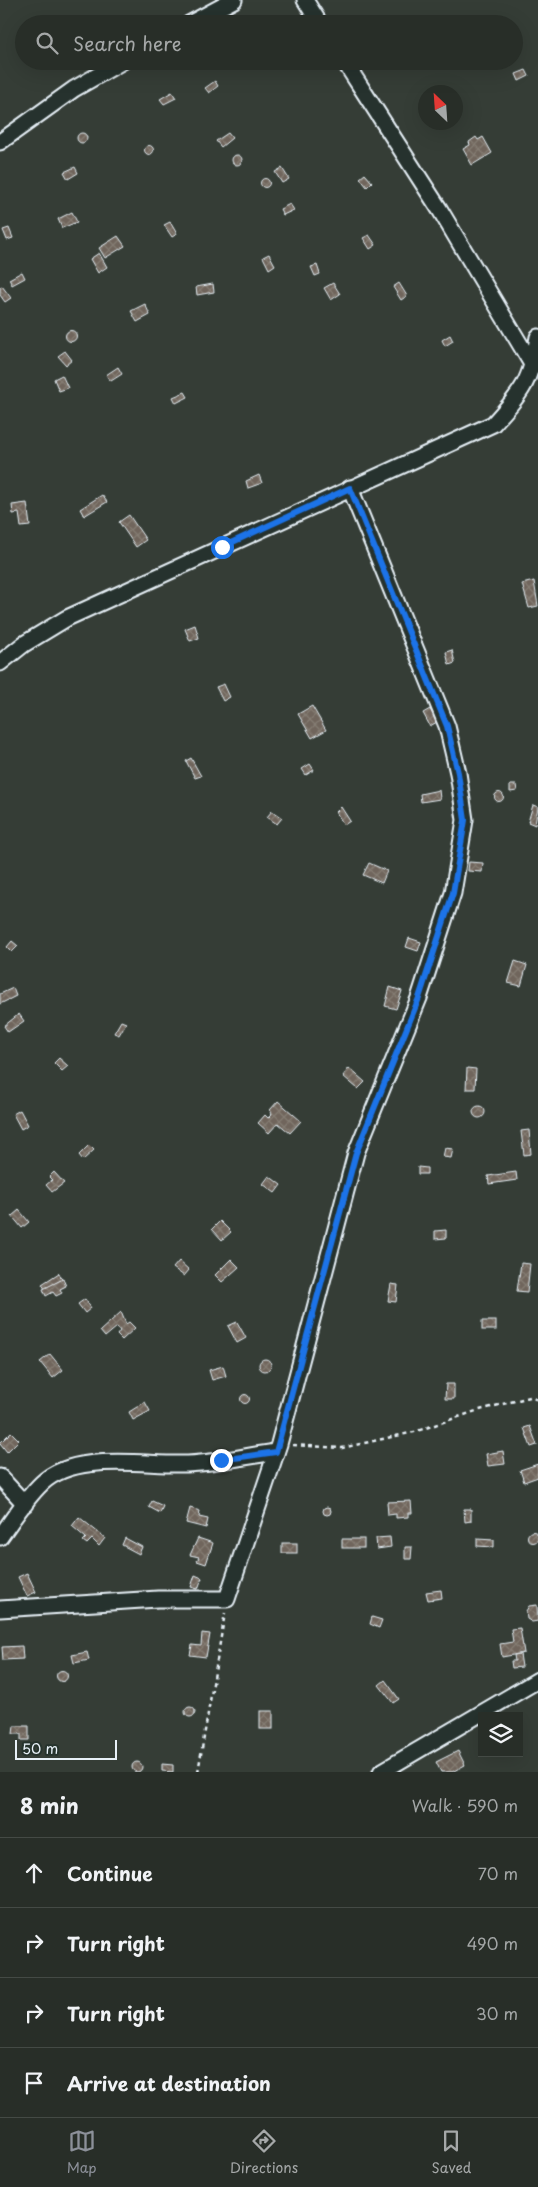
<!DOCTYPE html>
<meta charset="utf-8">
<style>
:root{--surface:#282e28;--page:#303630;--text:#f1f3f6;--muted:#a5a8a8;--line:#444a45;--accent:#8c9099}
body{margin:0;font-family:"Playpen Sans",sans-serif;background:var(--page);color:var(--text)}
.controls{position:absolute;right:15px;bottom:15px;display:grid;overflow:hidden;border-radius:0px;box-shadow:0 5px 20px #0002}
.controls button{width:45px;height:45px;display:grid;place-items:center;padding:0;border:0;border-bottom:1px solid var(--line);background:var(--surface);color:var(--text);font:25px sans-serif}
.compass{position:absolute;left:418px;top:85px;width:45px;height:45px;border-radius:50%;background:var(--surface);box-shadow:0 5px 20px #0002;rotate:335deg}
.scale{position:absolute;left:15px;bottom:12px;width:102px;box-sizing:border-box;padding-left:5px;border:2px solid #e8f1f8;border-top:0;font-size:14px;line-height:18px;white-space:nowrap;color:#e8f1f8;-webkit-text-stroke:4px #26332d;paint-order:stroke}
.stop{position:absolute;width:15px;height:15px;margin:-11px;border:4px solid #1a73e8;border-radius:50%;background:#fff}
.stop.end{background:#1a73e8;border-color:#fff;box-shadow:0 1px 5px #0008}
.list{margin:0;padding:0;list-style:none}
h2{display:flex;justify-content:space-between;align-items:center;height:65px;margin:0;padding:0 20px;font-size:21px}
h2 small{font-size:16px;font-weight:400;color:var(--muted)}
.list li{display:grid;grid-template-columns:32px 1fr auto;gap:15px;align-items:center;box-sizing:border-box;height:70px;padding:0 20px;border-top:1px solid var(--line)}
.list b{display:block;font-size:19px;white-space:nowrap}
.list em{font-size:16px;font-style:normal;color:var(--muted)}
.icon{flex:none;width:28px;height:28px;fill:none;stroke:currentColor;stroke-width:2;stroke-linecap:round;stroke-linejoin:round}
.map{position:relative;flex:none;width:538px;height:1772px;overflow:hidden}
.search{position:absolute;background:var(--surface);box-shadow:0 5px 20px #0002;left:15px;right:15px;top:15px;height:55px;display:flex;align-items:center;gap:12px;box-sizing:border-box;padding:0 18px;border-radius:28px;color:var(--muted);font-size:19px}
.sheet{height:345px;background:var(--surface)}
nav{display:flex;justify-content:space-around;align-items:center;box-sizing:border-box;height:70px;border-top:1px solid var(--line);background:var(--surface);font-size:14px;color:var(--muted)}
nav a{display:grid;justify-items:center;gap:2px}
nav .on{color:var(--accent)}
.map>svg:first-child{display:block}
</style>
<div class="map">
<svg width="538" height="1772" viewBox="0 0 538 1772">
<defs>
<pattern id="building-cross-hatch" width="8" height="8" patternUnits="userSpaceOnUse" patternTransform="scale(1.25)"><rect width="8" height="8" fill="#70655b"/><path d="M0 0l8 8M0 8l8-8" fill="none" stroke="#847c73"/></pattern>
</defs>
<rect width="100%" height="100%" fill="#353d36"/>
<filter id="ink" filterUnits="userSpaceOnUse"><feTurbulence type="fractalNoise" baseFrequency=".02" numOctaves="2"/><feDisplacementMap in="SourceGraphic" scale="10" xChannelSelector="R" yChannelSelector="G"/><feConvolveMatrix kernelMatrix="1 2 1 2 8 2 1 2 1" color-interpolation-filters="sRGB"/></filter>
<g filter="url(#ink)">
<g fill="url(#building-cross-hatch)" stroke="#e8f1f8">
<polygon points="526,70 529,76 519,81 516,74"/>
<polygon points="215,81 218,86 209,93 205,88"/>
<polygon points="172,92 176,98 164,104 160,99"/>
<circle cx="82" cy="138" r="5"/>
<polygon points="228,133 232,138 221,147 216,141"/>
<polygon points="476,137 478,140 483,137 492,153 472,165 463,149 470,145 469,142"/>
<circle cx="149" cy="150" r="4.5"/>
<circle cx="237" cy="160" r="5"/>
<polygon points="75,167 78,173 68,179 64,172"/>
<polygon points="282,168 289,179 282,183 275,172"/>
<polygon points="365,174 372,182 367,187 360,178"/>
<circle cx="265" cy="183" r="4.5"/>
<polygon points="290,204 294,210 283,215 280,209"/>
<polygon points="72,212 77,222 62,228 58,219"/>
<polygon points="170,222 177,234 172,237 164,225"/>
<polygon points="9,228 13,238 7,240 3,230"/>
<polygon points="369,235 376,245 370,249 363,238"/>
<polygon points="118,236 125,246 105,258 99,248"/>
<polygon points="99,253 107,267 98,273 90,259"/>
<polygon points="269,254 275,265 269,269 263,257"/>
<polygon points="317,265 320,274 315,276 311,267"/>
<polygon points="22,272 25,278 12,285 9,279"/>
<polygon points="333,283 340,294 331,300 324,288"/>
<polygon points="399,283 407,296 401,300 393,287"/>
<polygon points="213,284 214,292 197,295 196,287"/>
<polygon points="2,286 11,298 5,302 0,295 0,287"/>
<polygon points="145,304 150,315 137,322 131,311"/>
<circle cx="71" cy="336" r="5.5"/>
<polygon points="450,335 453,341 445,346 442,340"/>
<polygon points="65,351 72,360 66,365 58,356"/>
<polygon points="118,367 122,374 111,381 106,375"/>
<polygon points="62,375 68,388 59,391 54,379"/>
<polygon points="185,392 188,397 176,403 173,397"/>
<polygon points="259,475 262,483 248,488 246,481"/>
<polygon points="102,495 107,502 84,516 80,509"/>
<polygon points="27,503 30,526 21,527 19,513 13,514 12,505"/>
<polygon points="129,515 146,540 136,547 119,522"/>
<polygon points="534,581 538,606 529,608 522,584"/>
<polygon points="195,625 199,638 190,641 185,629"/>
<polygon points="452,650 455,663 449,665 446,652"/>
<polygon points="224,684 230,697 223,701 216,687"/>
<polygon points="312,706 326,730 312,738 298,714"/>
<polygon points="430,709 437,722 430,726 423,713"/>
<polygon points="191,758 201,776 195,778 186,761"/>
<polygon points="310,764 314,770 306,775 302,769"/>
<polygon points="510,785 516,785 517,791 510,792"/>
<polygon points="439,790 440,799 421,802 420,794"/>
<circle cx="499" cy="797" r="4.5"/>
<polygon points="533,805 538,807 535,825 528,822"/>
<polygon points="341,807 350,821 344,825 336,812"/>
<polygon points="272,811 282,818 277,824 267,817"/>
<polygon points="469,862 483,863 482,872 468,871"/>
<polygon points="369,863 387,871 382,883 363,875"/>
<polygon points="409,938 421,942 418,951 406,947"/>
<polygon points="12,941 18,946 12,952 7,947"/>
<polygon points="515,961 527,965 521,986 508,983"/>
<polygon points="390,987 402,991 396,1009 385,1006"/>
<polygon points="13,988 16,996 0,1004 0,994"/>
<polygon points="19,1014 24,1021 8,1032 4,1026"/>
<polygon points="121,1021 126,1023 119,1035 114,1033"/>
<polygon points="59,1058 68,1066 62,1071 54,1063"/>
<polygon points="349,1068 365,1082 358,1089 343,1076"/>
<polygon points="467,1068 476,1069 475,1089 466,1089"/>
<polygon points="278,1101 301,1121 290,1133 278,1123 269,1133 258,1123 265,1115 268,1118 272,1114 270,1110"/>
<circle cx="479" cy="1112" r="6"/>
<polygon points="20,1110 28,1125 21,1129 13,1114"/>
<polygon points="529,1130 531,1154 524,1155 521,1131"/>
<polygon points="89,1145 94,1150 83,1160 79,1155"/>
<polygon points="445,1148 453,1149 451,1158 443,1157"/>
<polygon points="418,1167 427,1168 427,1174 418,1174"/>
<polygon points="54,1172 64,1183 52,1192 46,1185 52,1180 49,1177"/>
<polygon points="516,1172 517,1180 489,1184 488,1176"/>
<polygon points="269,1176 281,1185 275,1193 263,1184"/>
<polygon points="19,1210 29,1222 22,1228 12,1216"/>
<polygon points="220,1221 231,1232 222,1240 212,1229"/>
<polygon points="446,1230 446,1238 435,1239 435,1231"/>
<polygon points="231,1259 239,1267 222,1282 215,1275"/>
<polygon points="179,1261 189,1270 184,1276 173,1268"/>
<polygon points="521,1263 530,1264 527,1292 517,1291"/>
<polygon points="59,1273 65,1286 48,1294 42,1284"/>
<polygon points="63,1279 66,1286 60,1289 62,1293 56,1296 53,1292 46,1296 43,1289"/>
<polygon points="391,1284 398,1285 396,1302 388,1301"/>
<polygon points="85,1299 91,1308 85,1313 78,1304"/>
<polygon points="121,1312 126,1324 129,1322 135,1328 122,1340 117,1335 120,1331 117,1327 105,1337 100,1331"/>
<rect x="482" y="1321" width="14" height="9"/>
<polygon points="237,1322 246,1338 237,1343 228,1326"/>
<polygon points="50,1354 63,1370 53,1378 40,1362"/>
<circle cx="265" cy="1365" r="6"/>
<polygon points="223,1366 226,1376 212,1380 209,1370"/>
<polygon points="446,1384 454,1384 454,1399 445,1399"/>
<circle cx="245" cy="1399" r="4.5"/>
<polygon points="145,1402 150,1411 133,1420 129,1412"/>
<polygon points="530,1426 537,1445 531,1447 524,1428"/>
<polygon points="11,1432 19,1440 7,1452 0,1443"/>
<polygon points="503,1451 505,1464 488,1466 486,1454"/>
<polygon points="538,1464 538,1477 524,1482 520,1470"/>
<polygon points="152,1501 163,1506 160,1513 149,1507"/>
<polygon points="411,1501 412,1513 408,1513 408,1517 396,1518 396,1514 388,1515 387,1502"/>
<circle cx="327" cy="1511" r="4"/>
<polygon points="190,1508 200,1511 199,1517 208,1519 206,1528 186,1523"/>
<polygon points="464,1509 471,1509 471,1521 465,1522"/>
<polygon points="79,1517 105,1538 99,1546 92,1539 87,1544 83,1541 86,1538 72,1526"/>
<circle cx="533" cy="1537" r="5.5"/>
<polygon points="390,1537 391,1547 377,1549 376,1538"/>
<polygon points="125,1538 142,1547 139,1554 122,1545"/>
<polygon points="198,1538 213,1543 206,1564 197,1561 199,1557 190,1555"/>
<rect x="342" y="1539" width="22" height="9"/>
<polygon points="477,1539 494,1540 494,1547 477,1546"/>
<rect x="282" y="1543" width="15" height="10"/>
<polygon points="405,1547 412,1547 411,1559 405,1559"/>
<polygon points="27,1573 36,1592 27,1596 18,1577"/>
<polygon points="195,1575 202,1578 198,1589 191,1587"/>
<polygon points="441,1590 442,1598 428,1600 426,1592"/>
<polygon points="537,1605 538,1621 532,1622 527,1619 526,1611 529,1606"/>
<polygon points="372,1617 382,1620 379,1628 370,1624"/>
<polygon points="520,1628 524,1653 502,1657 500,1644 513,1642 511,1629"/>
<polygon points="202,1633 210,1634 206,1657 190,1655 192,1645 201,1646"/>
<polygon points="22,1646 23,1659 3,1660 2,1647"/>
<polygon points="87,1652 89,1660 74,1663 72,1655"/>
<polygon points="520,1654 522,1667 512,1668 511,1661 515,1661 514,1655"/>
<circle cx="62" cy="1676" r="5.5"/>
<polygon points="385,1680 399,1699 393,1703 379,1685"/>
<circle cx="190" cy="1712" r="5"/>
<rect x="260" y="1711" width="13" height="18"/>
<polygon points="14,1726 29,1726 29,1740 21,1740 21,1734 13,1734"/>
<polygon points="458,1751 465,1765 452,1772 441,1772 436,1762"/>
<circle cx="137" cy="1767" r="5"/>
<polygon points="162,1764 173,1765 173,1772 162,1771"/>
</g>
<g fill="none" stroke-linecap="round" stroke-linejoin="round">
<g stroke="#e8f1f8" stroke-width="19">
<g id="minor">
<polyline points="305,0 320,24"/>
<polyline points="189,24 234,0"/>
<polyline points="344,61 440,210 533,366"/>
<polyline points="0,142 74,89 123,61"/>
<path d="M0 663 24 644 67 618 493 424C523 391 531 381 538 337"/>
<polyline points="0,1477 25,1504"/>
<path d="M0 1537C13 1519 26 1498 42 1483 74 1452 142 1465 182 1464 213 1464 245 1456 276 1452"/>
<polyline points="0,1609 158,1599 227,1599 279,1444 356,1153 419,998 453,893 465,820 458,773 447,726 350,488"/>
<polyline points="381,1772 538,1680"/>
</g>
</g>
<g stroke="#e8f1f8" stroke-width="2.5" stroke-dasharray="4 4" stroke-linecap="butt">
<polyline points="293,1445 342,1448 414,1432 476,1411 530,1397 538,1400"/>
<polyline points="198,1772 225,1613"/>
</g>
<use href="#minor" stroke="#26332d" stroke-width="15"/>
</g>
</g>
<g fill="none" stroke-linecap="round" stroke-linejoin="round" filter="url(#ink)">
<polyline stroke="#1a73e8" stroke-width="6" points="221,1460 276,1452 356,1153 419,998 453,893 465,820 458,773 447,726 350,488 222,547"/>
</g>
</svg>
<div class="controls">
<button><svg class="icon" aria-label="layers" viewBox="0 0 24 24"><path d="M12 4l9 5-9 5-9-5zM3 14l9 5 9-5"/></svg></button>
</div>
<svg class="compass" viewBox="-18 -18 36 36"><path d="M0-13l5 13h-10z" fill="#e53935"/><path d="M0 13l5-13h-10z" fill="#a5a8a8"/></svg>
<div class="scale">50 m</div>
<div class="stop" style="left:222px;top:547px"></div>
<div class="stop end" style="left:221px;top:1460px"></div>
<div class="search"><svg class="icon" aria-label="search" viewBox="0 0 24 24"><circle cx="10" cy="10" r="6"/><path d="M15 15l6 6"/></svg>Search here</div>
</div>
<section class="sheet">
<h2>8 min<small>Walk · 590 m</small></h2>
<ul class="list">
<li><svg class="icon" aria-label="ahead" viewBox="0 0 24 24"><path d="M12 20V5M6 11l6-6 6 6"/></svg><div><b>Continue</b></div><em>70 m</em></li>
<li><svg class="icon" aria-label="right" viewBox="0 0 24 24"><path d="M7 20v-9h11M14 6l5 5-5 5"/></svg><div><b>Turn right</b></div><em>490 m</em></li>
<li><svg class="icon" aria-label="right" viewBox="0 0 24 24"><path d="M7 20v-9h11M14 6l5 5-5 5"/></svg><div><b>Turn right</b></div><em>30 m</em></li>
<li><svg class="icon" aria-label="arrive" viewBox="0 0 24 24"><path d="M6 21V4h12l-3 4 3 4H6"/></svg><div><b>Arrive at destination</b></div></li>
</ul>
</section>
<nav>
<a class="on"><svg class="icon" aria-label="map" viewBox="0 0 24 24"><path d="M3 6l6-2 6 2 6-2v14l-6 2-6-2-6 2zM9 4v14M15 6v14"/></svg>Map</a>
<a><svg class="icon" aria-label="directions" viewBox="0 0 24 24"><path d="M12 3l9 9-9 9-9-9zM9 14v-3h6M13 9l2 2-2 2"/></svg>Directions</a>
<a><svg class="icon" aria-label="saved" viewBox="0 0 24 24"><path d="M7 4h10v16l-5-4-5 4z"/></svg>Saved</a>
</nav>
